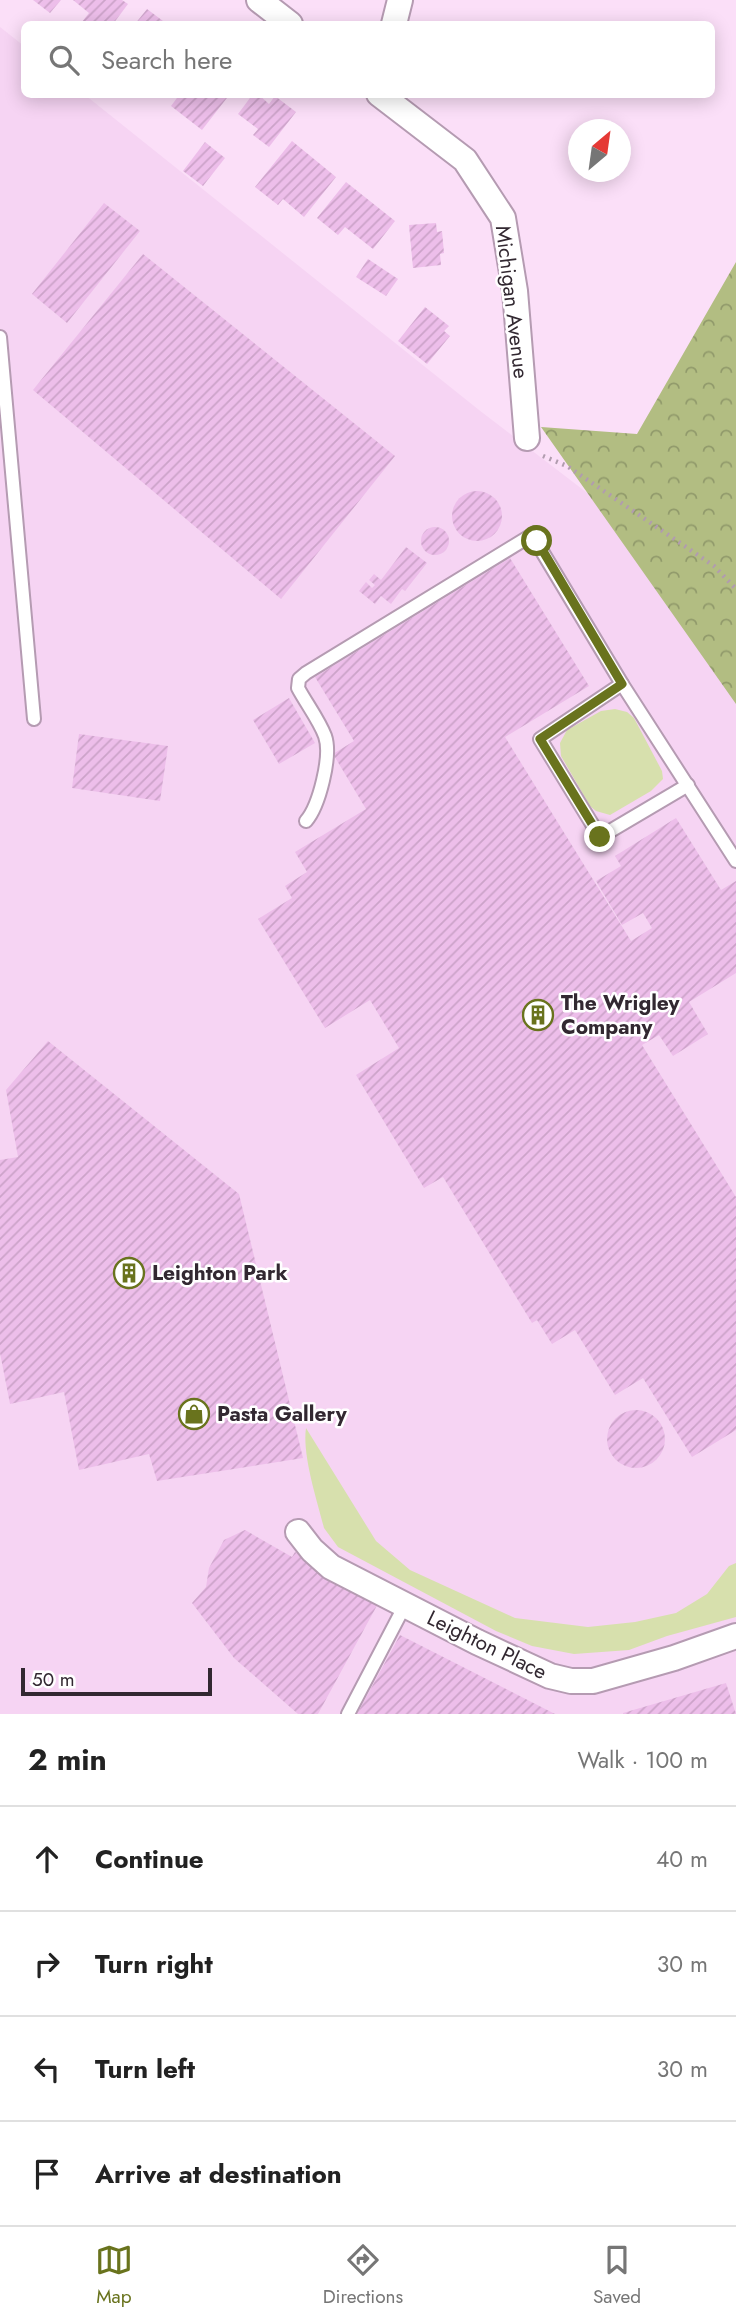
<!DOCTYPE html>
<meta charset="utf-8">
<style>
:root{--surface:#fff;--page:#f6f6f6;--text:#222;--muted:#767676;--line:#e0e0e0;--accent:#69731d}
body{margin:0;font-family:Jost,sans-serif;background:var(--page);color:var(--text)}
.compass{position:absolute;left:568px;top:119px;width:63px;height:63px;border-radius:50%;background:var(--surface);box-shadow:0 4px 18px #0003;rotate:29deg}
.scale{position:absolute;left:21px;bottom:18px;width:191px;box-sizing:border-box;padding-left:7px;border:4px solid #322831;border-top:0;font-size:19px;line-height:24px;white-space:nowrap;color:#322831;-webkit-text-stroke:5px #fff;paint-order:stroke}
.stop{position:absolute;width:21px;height:21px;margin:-16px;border:5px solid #69731d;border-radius:50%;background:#fff}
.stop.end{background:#69731d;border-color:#fff;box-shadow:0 2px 7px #0008}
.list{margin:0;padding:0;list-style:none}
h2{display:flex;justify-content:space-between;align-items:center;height:91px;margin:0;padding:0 28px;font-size:30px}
h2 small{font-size:23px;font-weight:400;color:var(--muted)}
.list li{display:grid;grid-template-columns:46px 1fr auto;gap:21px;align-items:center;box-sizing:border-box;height:105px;padding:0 28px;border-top:2px solid var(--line)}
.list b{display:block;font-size:26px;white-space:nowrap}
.list em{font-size:23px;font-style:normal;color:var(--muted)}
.icon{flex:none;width:38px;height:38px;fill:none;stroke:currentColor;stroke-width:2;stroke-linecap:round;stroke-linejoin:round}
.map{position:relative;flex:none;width:736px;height:1714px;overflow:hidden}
.search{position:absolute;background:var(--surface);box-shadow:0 4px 18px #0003;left:21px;right:21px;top:21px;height:77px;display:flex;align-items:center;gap:18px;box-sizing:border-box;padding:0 24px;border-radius:10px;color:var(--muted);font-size:26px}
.sheet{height:511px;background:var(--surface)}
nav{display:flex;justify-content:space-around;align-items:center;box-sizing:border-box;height:98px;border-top:2px solid var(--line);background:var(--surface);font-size:19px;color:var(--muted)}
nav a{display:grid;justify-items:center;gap:4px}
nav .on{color:var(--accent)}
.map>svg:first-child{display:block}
</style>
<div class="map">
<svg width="736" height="1714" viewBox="0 0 736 1714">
<defs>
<pattern id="forest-crowns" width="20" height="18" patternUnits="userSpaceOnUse" patternTransform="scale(1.75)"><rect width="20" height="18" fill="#b2bd82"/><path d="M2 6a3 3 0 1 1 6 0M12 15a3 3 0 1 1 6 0" fill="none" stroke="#919a6b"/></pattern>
<pattern id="building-hatch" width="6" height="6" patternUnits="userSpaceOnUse" patternTransform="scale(1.75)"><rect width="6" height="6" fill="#edbeea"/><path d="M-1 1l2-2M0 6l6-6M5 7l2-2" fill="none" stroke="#cca3c9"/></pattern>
</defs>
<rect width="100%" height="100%" fill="#fbdff8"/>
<polygon fill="#f6d4f3" points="0,27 24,46 24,94 85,95 479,410 736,607 736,1714 0,1714"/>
<g fill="#d7e0ad">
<polygon points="615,709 627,712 634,718 662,771 663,779 651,791 610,815 596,811 590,806 561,756 560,743 567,730 601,711"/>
<path d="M306 1428 376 1541 410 1570 515 1618 588 1627 635 1622 676 1613 707 1594 729 1566 736 1563V1617L667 1636 629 1650 574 1654 532 1646 496 1631 338 1547 324 1528C317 1500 302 1455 306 1428Z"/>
</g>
<polygon fill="url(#forest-crowns)" points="736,262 736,704 541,427 637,434"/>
<g fill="url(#building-hatch)">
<polygon points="33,0 61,0 50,13"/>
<polygon points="73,0 122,0 128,4 113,24 83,24 81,23 89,13"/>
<polygon points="147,9 167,24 135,24"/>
<polygon points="180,94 230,94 202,130 171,106"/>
<polygon points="253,94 258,94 269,104 275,96 296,112 269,147 253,135 258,129 238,114"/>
<polygon points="292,141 336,177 304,217 283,199 278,205 255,187"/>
<polygon points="205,142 225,158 203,186 183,171"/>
<polygon points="346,182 395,221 373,249 345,227 338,235 317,218"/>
<polygon points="104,203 140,231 67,323 32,294"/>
<polygon points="436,223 437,232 442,231 444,253 440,254 441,265 413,268 409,225"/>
<polygon points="143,254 395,456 281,599 33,390"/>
<polygon points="368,259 398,279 386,296 356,277"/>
<polygon points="425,307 449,326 444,331 450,336 427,364 398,341"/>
<circle cx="477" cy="516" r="25"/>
<circle cx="435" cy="541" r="14"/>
<polygon points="406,547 427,563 405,591 402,589 391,604 381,596 375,604 359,591 366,582 372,588 375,585 369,580 374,574 381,580"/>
<polygon points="510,558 589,686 505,737 631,941 652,928 643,913 622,925 596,881 621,866 615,856 676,818 721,890 736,881 736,973 689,1002 708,1034 673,1056 659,1035 642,1045 736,1197 736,1430 692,1457 643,1378 615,1395 575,1330 552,1344 537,1320 532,1323 443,1177 424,1188 356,1075 399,1048 370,1000 325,1028 258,919 292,898 285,886 307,872 295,852 366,809 333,754 354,741 315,677"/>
<polygon points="289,698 315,743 279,764 253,720"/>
<polygon points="79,734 168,746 160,801 72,788"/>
<polygon points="48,1041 239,1194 303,1458 157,1481 149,1454 79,1470 64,1392 10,1404 0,1353 0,1160 18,1157 6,1090"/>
<circle cx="636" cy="1439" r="29"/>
<polygon points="245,1530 292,1557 295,1552 329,1570 325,1577 356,1594 360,1590 380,1600 318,1714 298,1714 234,1658 192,1603 206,1587 209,1568 224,1540"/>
<polygon points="400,1635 555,1714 357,1714"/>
<polygon points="726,1683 736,1714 623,1714 623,1713"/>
</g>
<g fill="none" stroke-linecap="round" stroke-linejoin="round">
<g stroke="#b59bb2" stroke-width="16">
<g id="lane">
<polyline points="0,337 34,719"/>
<polyline points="622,684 540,739 600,837 688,785"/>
<path d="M306 821C319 806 332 756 325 736 319 720 306 703 298 688L299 679 306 673 535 533 540 548 622 684 736 861"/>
<polyline points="348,1714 405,1605"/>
</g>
</g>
<g stroke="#b59bb2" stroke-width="28">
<g id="street">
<polyline points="259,0 290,24"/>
<polyline points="394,24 400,0"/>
<polyline points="379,94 465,160 503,218 515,291 527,438"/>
<polyline points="298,1532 312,1550 331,1567 477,1642 550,1676 571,1681 593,1681 674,1658 736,1636"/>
</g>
</g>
<polyline stroke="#b19caf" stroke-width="4.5" stroke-dasharray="2 5" stroke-linecap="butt" points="543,456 567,466 714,566 736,589"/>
<use href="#lane" stroke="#fff" stroke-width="12"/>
<use href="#street" stroke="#fff" stroke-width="24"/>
</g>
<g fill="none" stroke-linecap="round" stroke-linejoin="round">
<polyline stroke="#69731d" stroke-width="9" points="537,541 622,684 540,739 600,837"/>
</g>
<defs>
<g id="building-ring" transform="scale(1.575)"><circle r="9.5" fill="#fff" stroke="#69731d" stroke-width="1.5"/><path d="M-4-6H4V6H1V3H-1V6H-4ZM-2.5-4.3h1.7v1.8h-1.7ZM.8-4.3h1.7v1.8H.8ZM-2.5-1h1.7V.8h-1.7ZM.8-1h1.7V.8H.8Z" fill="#69731d"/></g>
<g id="shop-ring" transform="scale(1.575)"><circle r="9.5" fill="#fff" stroke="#69731d" stroke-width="1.5"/><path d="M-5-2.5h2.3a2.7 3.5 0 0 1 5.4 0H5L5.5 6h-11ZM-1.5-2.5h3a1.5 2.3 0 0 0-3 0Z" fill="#69731d"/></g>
</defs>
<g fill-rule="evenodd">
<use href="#building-ring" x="538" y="1015"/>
<use href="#building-ring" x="129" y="1273"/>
<use href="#shop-ring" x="194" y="1414"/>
</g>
<g text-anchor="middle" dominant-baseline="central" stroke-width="5" stroke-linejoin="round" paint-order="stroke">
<g font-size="21" fill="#322831" stroke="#fff">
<text transform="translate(512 302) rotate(83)">Michigan Avenue</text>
<text transform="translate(487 1645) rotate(26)">Leighton Place</text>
</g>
<g font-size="21" font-weight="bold" fill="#322831" stroke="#fff" text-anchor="start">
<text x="561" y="1003">The Wrigley<tspan x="561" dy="24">Company</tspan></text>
<text x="152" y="1273">Leighton Park</text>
<text x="217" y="1414">Pasta Gallery</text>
</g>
</g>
</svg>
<svg class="compass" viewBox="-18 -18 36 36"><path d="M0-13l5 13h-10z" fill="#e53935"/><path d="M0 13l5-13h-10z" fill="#767676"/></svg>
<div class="scale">50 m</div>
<div class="stop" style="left:537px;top:541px"></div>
<div class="stop end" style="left:600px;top:837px"></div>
<div class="search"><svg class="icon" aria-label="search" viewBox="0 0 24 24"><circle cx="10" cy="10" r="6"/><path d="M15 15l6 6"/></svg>Search here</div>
</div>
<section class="sheet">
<h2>2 min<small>Walk · 100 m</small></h2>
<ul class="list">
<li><svg class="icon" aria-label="ahead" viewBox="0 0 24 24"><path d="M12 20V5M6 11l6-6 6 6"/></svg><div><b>Continue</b></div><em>40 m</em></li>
<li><svg class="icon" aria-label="right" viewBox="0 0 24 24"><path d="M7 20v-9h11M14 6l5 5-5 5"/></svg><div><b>Turn right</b></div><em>30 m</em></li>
<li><svg class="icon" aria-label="left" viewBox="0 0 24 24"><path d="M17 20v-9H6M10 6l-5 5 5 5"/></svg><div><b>Turn left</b></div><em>30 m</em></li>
<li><svg class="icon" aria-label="arrive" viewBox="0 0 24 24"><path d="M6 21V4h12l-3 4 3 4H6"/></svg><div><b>Arrive at destination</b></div></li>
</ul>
</section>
<nav>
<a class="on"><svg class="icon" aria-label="map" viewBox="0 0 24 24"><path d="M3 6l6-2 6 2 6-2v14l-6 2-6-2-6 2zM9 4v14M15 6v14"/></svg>Map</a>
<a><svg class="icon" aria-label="directions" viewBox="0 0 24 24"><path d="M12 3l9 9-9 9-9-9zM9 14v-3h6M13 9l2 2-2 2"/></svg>Directions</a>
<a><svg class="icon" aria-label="saved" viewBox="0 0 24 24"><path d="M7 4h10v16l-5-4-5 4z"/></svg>Saved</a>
</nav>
